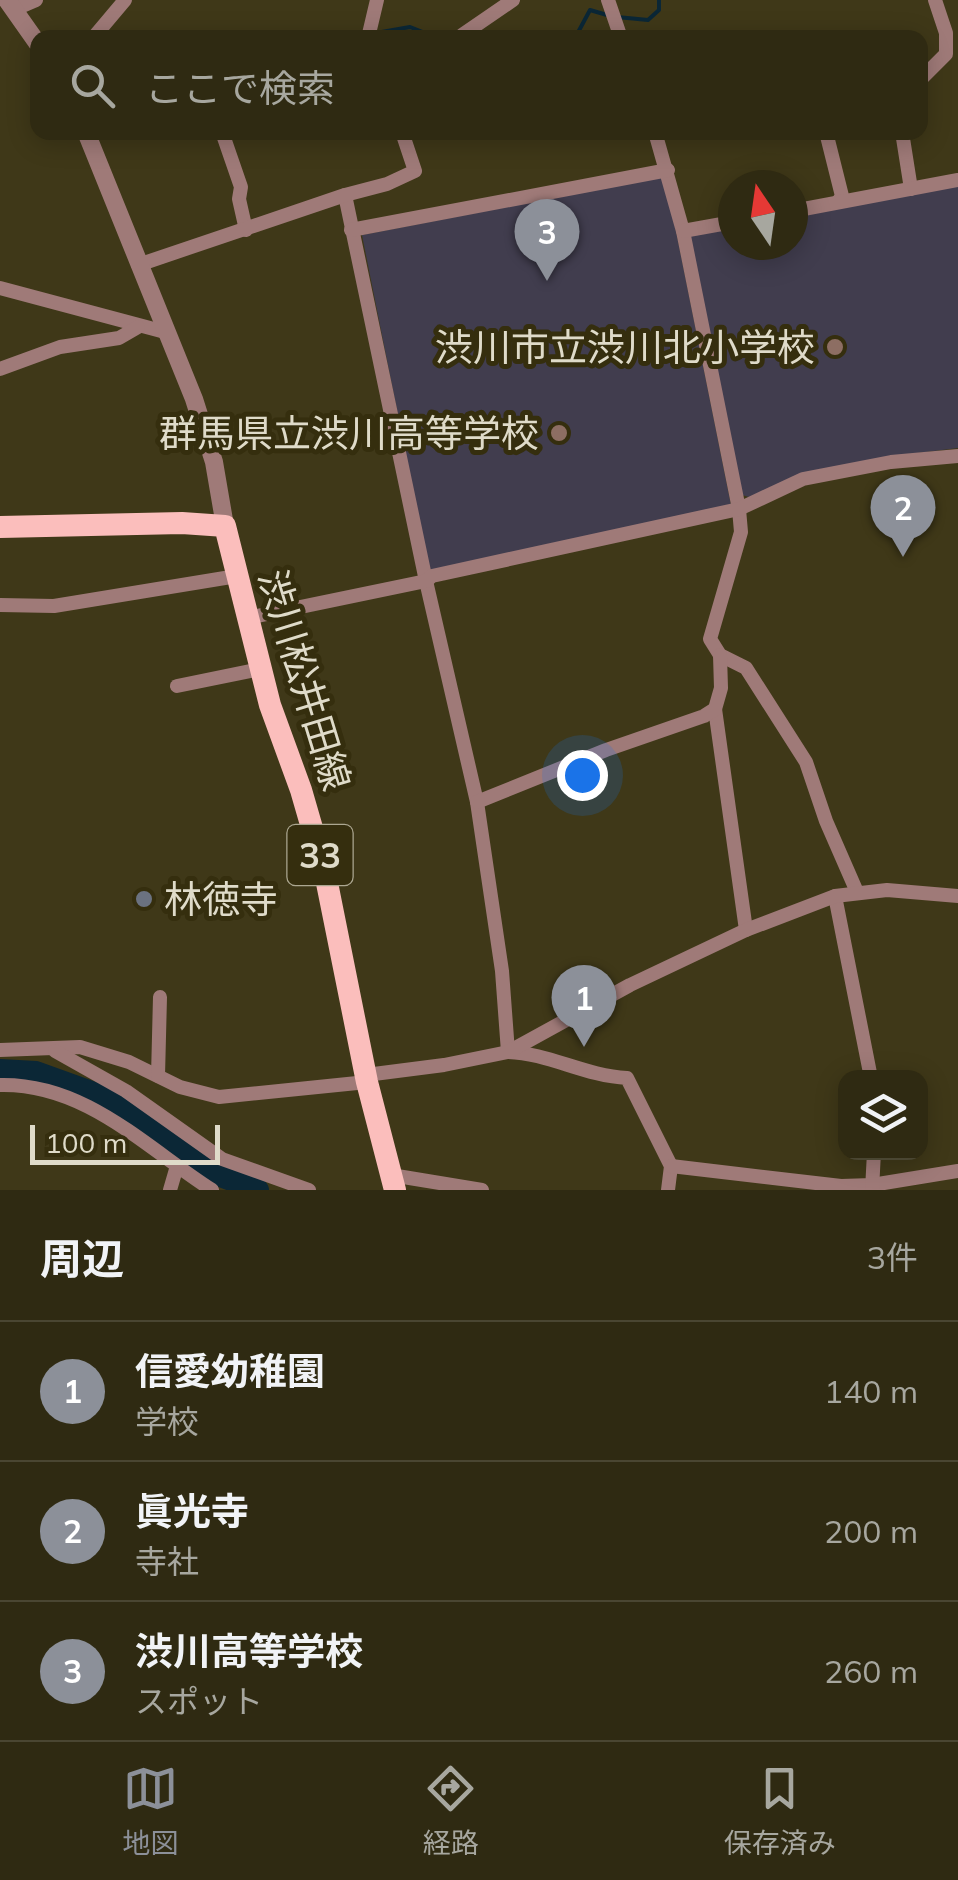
<!DOCTYPE html>
<html lang="ja">
<meta charset="utf-8">
<style>
:root{--surface:#2f2a12;--page:#3b3620;--text:#f1f3f6;--muted:#a7a79f;--line:#4a4632;--accent:#8c9099}
body{margin:0;font-family:Mulish,"Noto Sans JP",sans-serif;background:var(--page);color:var(--text)}
.controls{position:absolute;right:30px;bottom:30px;display:grid;overflow:hidden;border-radius:20px;box-shadow:0 5px 25px #0003}
.controls button{width:90px;height:90px;display:grid;place-items:center;padding:0;border:0;border-bottom:2px solid var(--line);background:var(--surface);color:var(--text);font:50px sans-serif}
.compass{position:absolute;left:718px;top:170px;width:90px;height:90px;border-radius:50%;background:var(--surface);box-shadow:0 5px 25px #0003;rotate:347deg}
.scale{position:absolute;left:30px;bottom:25px;width:190px;box-sizing:border-box;padding-left:10px;border:5px solid #dfdbc9;border-top:0;font-size:28px;line-height:35px;white-space:nowrap;color:#dfdbc9;-webkit-text-stroke:8px #352e0e;paint-order:stroke}
.you{position:absolute;left:582px;top:775px;width:35px;height:35px;margin:-25px;border:8px solid #fff;border-radius:50%;background:#1a73e8;box-shadow:0 0 0 15px #1a73e833}
.badge{display:grid;place-items:center;width:65px;height:65px;border-radius:50%;background:var(--accent);color:#fff;font-size:32px;font-weight:700}
.pin{position:absolute;translate:-50% -82px;filter:drop-shadow(0 2px 5px #0008)}
.pin::after{content:'';position:absolute;top:52px;width:35px;height:30px;background:inherit;clip-path:polygon(0 0,100% 0,50% 100%)}
.list{margin:0;padding:0;list-style:none}
h2{display:flex;justify-content:space-between;align-items:center;height:130px;margin:0;padding:0 40px;font-size:42px}
h2 small{font-size:32px;font-weight:400;color:var(--muted)}
.list li{display:grid;grid-template-columns:65px 1fr auto;gap:30px;align-items:center;box-sizing:border-box;height:140px;padding:0 40px;border-top:2px solid var(--line)}
.list b{display:block;font-size:38px;white-space:nowrap}
.list p{margin:0;font-size:32px;white-space:nowrap;color:var(--muted)}
.list em{font-size:32px;font-style:normal;color:var(--muted)}
.icon{flex:none;width:55px;height:55px;fill:none;stroke:currentColor;stroke-width:2;stroke-linecap:round;stroke-linejoin:round}
.map{position:relative;flex:none;width:958px;height:1190px;overflow:hidden}
.search{position:absolute;background:var(--surface);box-shadow:0 5px 25px #0003;left:30px;right:30px;top:30px;height:110px;display:flex;align-items:center;gap:25px;box-sizing:border-box;padding:0 35px;border-radius:20px;color:var(--muted);font-size:38px}
.sheet{height:550px;background:var(--surface)}
nav{display:flex;justify-content:space-around;align-items:center;box-sizing:border-box;height:140px;border-top:2px solid var(--line);background:var(--surface);font-size:28px;color:var(--muted)}
nav a{display:grid;justify-items:center;gap:5px}
nav .on{color:var(--accent)}
.map>svg:first-child{display:block}
</style>
<div class="map">
<svg width="958" height="1190" viewBox="0 0 958 1190">
<rect width="100%" height="100%" fill="#3f3818"/>
<g fill="#413d4e">
<polygon points="665,176 731,505 429,571 362,235"/>
<polygon points="958,184 958,448 902,455 749,497 742,495 688,239 692,235 733,227 733,245 793,245 793,216"/>
</g>
<g fill="none" stroke-linecap="round" stroke-linejoin="round">
<g stroke="#0b2736" stroke-width="4">
<polyline points="617,17 648,20 659,10 659,0"/>
<polyline points="376,33 410,27 438,38"/>
<polyline points="347,38 366,33"/>
<polyline points="575,38 590,10 607,15"/>
</g>
<polyline stroke="#0b2736" stroke-width="22" points="0,1070 36,1072 100,1095 154,1127 215,1174 258,1190"/>
<g stroke="#9f7a78" stroke-width="14">
<polyline points="608,0 621,38"/>
<polyline points="15,9 36,0"/>
<polyline points="462,35 513,0"/>
<polyline points="93,38 125,0"/>
<polyline points="368,38 377,0"/>
<polyline points="920,80 946,54 946,33 935,0"/>
<polyline points="222,132 241,187 239,199 246,230"/>
<polyline points="655,132 683,231 739,509 741,532 710,639 720,655 746,668 806,762 826,821 857,892"/>
<polyline points="826,132 842,196 838,202"/>
<polyline points="902,132 911,189"/>
<path d="M345 195 426 581 477 802 502 971 508 1052C548 1053 585 1076 627 1078L671 1166 668 1190"/>
<polyline points="793,211 958,180"/>
<polyline points="351,230 668,170"/>
<polyline points="683,231 733,222"/>
<polyline points="138,265 345,195 387,184 415,171 402,132"/>
<polyline points="0,288 165,332"/>
<polyline points="0,369 60,347 119,338 138,327"/>
<polyline points="0,605 54,606 237,576"/>
<polyline points="247,618 426,581 432,576 739,509 803,479 891,462 958,456"/>
<polyline points="177,686 260,669"/>
<polyline points="715,709 746,930"/>
<polyline points="477,802 606,750 704,716 715,709 721,688 720,655"/>
<polyline points="835,896 871,1078"/>
<polyline points="0,1050 80,1047 129,1062 180,1087 219,1097 367,1082"/>
<polyline points="55,1051 126,1091 222,1159 309,1190"/>
<polyline points="366,1075 444,1065 508,1052 630,985 746,930 835,896 887,890 958,896"/>
<polyline points="158,1076 160,997"/>
<path d="M0 1085C85 1083 145 1147 212 1190"/>
<polyline points="671,1166 841,1186 872,1185 958,1171"/>
<polyline points="391,1175 482,1190"/>
<polyline points="170,1190 177,1166"/>
<polyline points="872,1190 874,1152"/>
</g>
<g stroke="#9f7a78" stroke-width="18">
<polyline points="7,0 38,44"/>
<polyline points="86,132 194,399 214,462 225,526"/>
</g>
<polyline stroke="#fbbebc" stroke-width="22" points="0,527 182,523 225,526 270,705 301,790 325,873 367,1082 395,1190"/>
</g>
<g fill="#8d6e63" stroke="#352e0e" stroke-width="4">
<circle cx="835" cy="347" r="10"/>
<circle cx="559" cy="433" r="10"/>
</g>
<circle fill="#6b7280" stroke="#352e0e" stroke-width="4" cx="144" cy="899" r="10"/>
<g text-anchor="middle" dominant-baseline="central" stroke-width="10" stroke-linejoin="round" paint-order="stroke">
<rect fill="#352e0e" stroke="#aca791" stroke-width="2.5" x="287.5" y="825" width="65" height="60" rx="8"/>
<g font-size="35" font-weight="bold" fill="#dfdbc9">
<text x="320" y="855">33</text>
</g>
<g font-size="38" fill="#dfdbc9" stroke="#352e0e" text-anchor="end">
<text x="815" y="347">渋川市立渋川北小学校</text>
<text x="539" y="433">群馬県立渋川高等学校</text>
<text x="164" y="899" text-anchor="start">林徳寺</text>
</g>
<g font-size="38" fill="#dfdbc9" stroke="#352e0e">
<text transform="translate(305 680) rotate(73)">渋川松井田線</text>
</g>
</g>
</svg>
<div class="controls">
<button><svg class="icon" aria-label="layers" viewBox="0 0 24 24"><path d="M12 4l9 5-9 5-9-5zM3 14l9 5 9-5"/></svg></button>
</div>
<svg class="compass" viewBox="-18 -18 36 36"><path d="M0-13l5 13h-10z" fill="#e53935"/><path d="M0 13l5-13h-10z" fill="#a7a79f"/></svg>
<div class="scale">100 m</div>
<div class="you"></div>
<div class="pin badge" style="left:584px;top:1047px">1</div>
<div class="pin badge" style="left:903px;top:557px">2</div>
<div class="pin badge" style="left:547px;top:281px">3</div>
<div class="search"><svg class="icon" aria-label="search" viewBox="0 0 24 24"><circle cx="10" cy="10" r="6"/><path d="M15 15l6 6"/></svg>ここで検索</div>
</div>
<section class="sheet">
<h2>周辺<small>3件</small></h2>
<ul class="list">
<li><span class="badge">1</span><div><b>信愛幼稚園</b><p>学校</p></div><em>140 m</em></li>
<li><span class="badge">2</span><div><b>眞光寺</b><p>寺社</p></div><em>200 m</em></li>
<li><span class="badge">3</span><div><b>渋川高等学校</b><p>スポット</p></div><em>260 m</em></li>
</ul>
</section>
<nav>
<a class="on"><svg class="icon" aria-label="map" viewBox="0 0 24 24"><path d="M3 6l6-2 6 2 6-2v14l-6 2-6-2-6 2zM9 4v14M15 6v14"/></svg>地図</a>
<a><svg class="icon" aria-label="directions" viewBox="0 0 24 24"><path d="M12 3l9 9-9 9-9-9zM9 14v-3h6M13 9l2 2-2 2"/></svg>経路</a>
<a><svg class="icon" aria-label="saved" viewBox="0 0 24 24"><path d="M7 4h10v16l-5-4-5 4z"/></svg>保存済み</a>
</nav>
